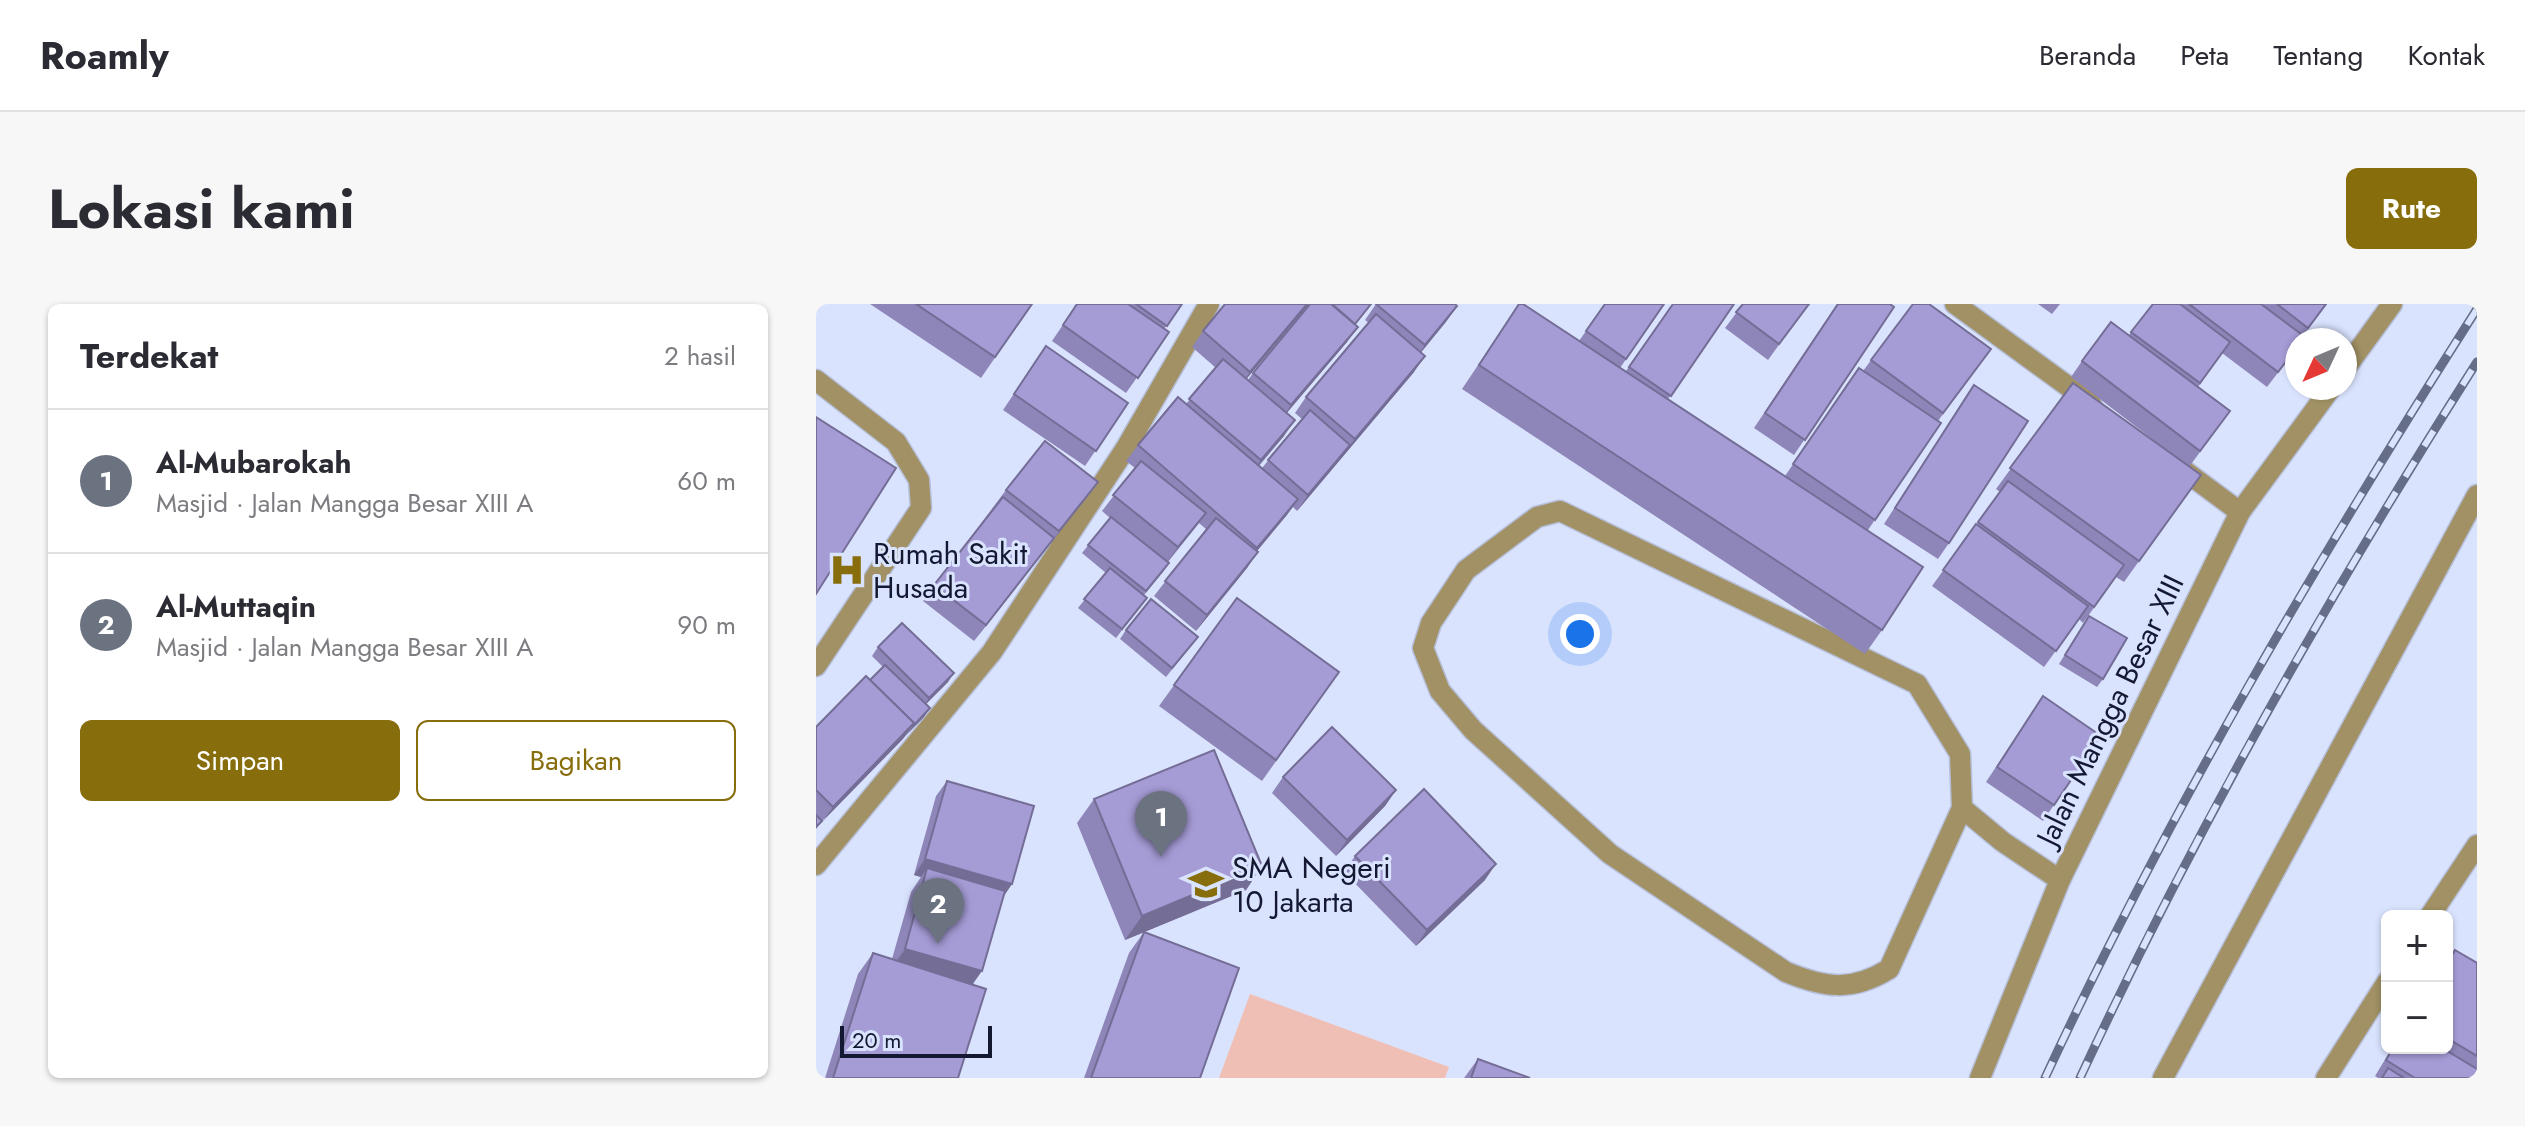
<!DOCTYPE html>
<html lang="id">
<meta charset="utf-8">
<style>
:root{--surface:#fff;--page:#f7f7f7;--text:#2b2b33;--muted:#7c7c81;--line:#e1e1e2;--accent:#876d0c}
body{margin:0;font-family:Jost,sans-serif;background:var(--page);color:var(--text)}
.controls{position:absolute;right:24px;bottom:24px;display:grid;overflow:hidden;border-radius:12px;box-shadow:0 2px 6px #0004}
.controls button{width:72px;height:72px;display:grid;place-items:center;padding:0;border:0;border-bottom:2px solid var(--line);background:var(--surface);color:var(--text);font:40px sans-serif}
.compass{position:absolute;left:1469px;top:24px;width:72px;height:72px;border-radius:50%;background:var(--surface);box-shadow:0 2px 6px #0004;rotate:226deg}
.scale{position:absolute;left:24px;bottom:20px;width:152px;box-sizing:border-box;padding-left:8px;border:4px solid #141931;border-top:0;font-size:22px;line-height:28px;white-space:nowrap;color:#141931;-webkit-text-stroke:6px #dae3fe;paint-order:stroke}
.you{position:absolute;left:764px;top:330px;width:28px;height:28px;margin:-20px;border:6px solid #fff;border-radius:50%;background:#1a73e8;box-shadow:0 0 0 12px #1a73e833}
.badge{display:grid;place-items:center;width:52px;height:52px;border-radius:50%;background:var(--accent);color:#fff;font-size:26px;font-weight:700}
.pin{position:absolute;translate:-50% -66px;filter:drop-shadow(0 2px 4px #0008)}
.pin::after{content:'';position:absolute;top:42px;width:28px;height:24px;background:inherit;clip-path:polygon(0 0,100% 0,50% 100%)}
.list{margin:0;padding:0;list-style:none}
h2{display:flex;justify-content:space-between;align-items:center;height:104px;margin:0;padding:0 32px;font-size:34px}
h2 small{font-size:26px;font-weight:400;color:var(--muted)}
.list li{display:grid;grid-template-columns:52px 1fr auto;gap:24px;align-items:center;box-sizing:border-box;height:144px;padding:0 32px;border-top:2px solid var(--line)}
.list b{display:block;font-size:30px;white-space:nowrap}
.list p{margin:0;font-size:26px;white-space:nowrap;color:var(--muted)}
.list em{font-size:26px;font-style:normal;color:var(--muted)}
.actions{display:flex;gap:16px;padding:24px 32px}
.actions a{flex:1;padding:18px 0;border:2px solid var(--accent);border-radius:12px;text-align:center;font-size:28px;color:var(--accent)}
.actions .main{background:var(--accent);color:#fff}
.map{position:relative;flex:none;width:1661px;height:774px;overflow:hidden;border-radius:12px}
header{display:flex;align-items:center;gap:48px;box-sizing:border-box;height:112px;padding:0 40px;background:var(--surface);border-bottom:2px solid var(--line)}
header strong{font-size:38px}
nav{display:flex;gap:44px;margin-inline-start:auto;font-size:28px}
.intro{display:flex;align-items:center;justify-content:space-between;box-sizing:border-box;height:192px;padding:0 48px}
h1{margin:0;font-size:56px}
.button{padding:20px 36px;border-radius:12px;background:var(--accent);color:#fff;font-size:28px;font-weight:700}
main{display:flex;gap:48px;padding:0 48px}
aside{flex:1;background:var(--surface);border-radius:12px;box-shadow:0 2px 6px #0004}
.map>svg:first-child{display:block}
</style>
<header>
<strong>Roamly</strong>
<nav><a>Beranda</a><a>Peta</a><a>Tentang</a><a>Kontak</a></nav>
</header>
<div class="intro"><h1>Lokasi kami</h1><a class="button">Rute</a></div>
<main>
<aside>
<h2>Terdekat<small>2 hasil</small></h2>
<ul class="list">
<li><span class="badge" style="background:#6b7280">1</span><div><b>Al-Mubarokah</b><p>Masjid · Jalan Mangga Besar XIII A</p></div><em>60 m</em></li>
<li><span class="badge" style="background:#6b7280">2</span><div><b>Al-Muttaqin</b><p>Masjid · Jalan Mangga Besar XIII A</p></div><em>90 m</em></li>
</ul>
<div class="actions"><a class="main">Simpan</a><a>Bagikan</a></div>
</aside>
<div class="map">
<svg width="1661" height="774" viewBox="0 0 1661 774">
<rect width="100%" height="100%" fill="#dae3fe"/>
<polygon fill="#efbfb5" points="434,690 633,763 629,774 403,774"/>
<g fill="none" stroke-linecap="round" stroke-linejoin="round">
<g stroke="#b6bfd9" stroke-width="23">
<g id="service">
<polyline points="0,76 80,138 103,176 105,204 0,362"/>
<path d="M744 207 1101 380 1144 450 1146 504 1073 665C1036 688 1009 684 970 668L794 550 657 426 624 387 607 344 615 319 650 266 721 213Z"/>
<polyline points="1146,504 1187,538 1244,576"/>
</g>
</g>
<g stroke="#b6bfd9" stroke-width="23">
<g id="minor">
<polyline points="1139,0 1275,99"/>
<polyline points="1529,65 1576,0"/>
<polyline points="1362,162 1424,208"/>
<polyline points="0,561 176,348 310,144 393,0"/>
<polyline points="1614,612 1661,541"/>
<polyline points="1164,774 1244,576 1424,208 1515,84"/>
<polyline points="1347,774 1661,191"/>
<polyline points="1510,774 1571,678"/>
</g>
</g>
<use href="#service" stroke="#a19164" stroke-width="20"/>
<use href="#minor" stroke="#a19164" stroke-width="20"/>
<g stroke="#666d86" stroke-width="9">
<g id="rail">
<path d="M1229 774C1353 507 1503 253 1661 5"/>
<path d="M1264 774C1379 526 1514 289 1661 58"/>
</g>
</g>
<use href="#rail" stroke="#dae3fe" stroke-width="6" stroke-dasharray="18" stroke-linecap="butt"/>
</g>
<g fill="#8e86b8">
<polygon points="54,0 216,0 165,74"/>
<polygon points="261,0 366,0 348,25 353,28 310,89 236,37"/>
<polygon points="493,0 430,75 432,76 437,69 556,0 539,20 531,38 470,109 468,132 443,162 446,164 486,115 479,109 490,93 553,19 549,16 560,0 641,2 605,48 598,68 481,207 477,203 441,247 431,264 380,327 338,292 390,225 383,219 352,258 347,268 328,291 331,294 300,334 262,304 290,269 266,249 294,214 286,207 319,164 310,157 322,141 370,100 400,64 376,43 387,27"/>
<polygon points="703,0 763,37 789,0 848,0 804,64 810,67 857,0 918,0 852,95 969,172 1043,64 1047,67 1097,0 1175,45 1122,117 1125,119 1052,226 1066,326 1049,350 646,85"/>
<polygon points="927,0 993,0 952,56 909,24"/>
<polygon points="1021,0 1078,3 978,151 938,124"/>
<polygon points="1222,0 1244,0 1236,10"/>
<polygon points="1337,0 1511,0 1487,32 1481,44 1451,83 1406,49 1382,83 1414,107 1373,163 1255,73 1266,57 1313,31"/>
<polygon points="230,42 312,99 269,162 187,106"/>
<polygon points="1257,79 1385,171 1308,278 1300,273 1267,319 1263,315 1228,363 1116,282 1184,188 1180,185"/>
<polygon points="1158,81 1133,239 1122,255 1068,220"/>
<polygon points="190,186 271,193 158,337 107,297"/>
<polygon points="421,294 523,368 446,477 343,402"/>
<polygon points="1273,312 1287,375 1281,383 1243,360"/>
<polygon points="310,326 382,333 350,373 304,335"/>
<polygon points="62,343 132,378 110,400 108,413 5,518 0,525 0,423 54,376 67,363 56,352"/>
<polygon points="1227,392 1285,432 1227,517 1170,478"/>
<polygon points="467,473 580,486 569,502 520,552 456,489"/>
<polygon points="131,477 196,580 187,593 157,681 142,774 9,774 42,670 57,649 76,655 95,588 105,573 98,571 120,492"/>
<polygon points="278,495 446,562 430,586 309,636 261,519"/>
<polygon points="539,552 669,576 600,642 528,568"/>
<polygon points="328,628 384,774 268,774 313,649"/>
<polygon points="1639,646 1661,659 1661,774 1562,774 1559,772 1576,744 1631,744 1631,658"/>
<polygon points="662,755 714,774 648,774"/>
</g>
<g fill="#746d96">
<polygon points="491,0 493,0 423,84 434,68"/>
<polygon points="641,2 630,18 598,57 609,41"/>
<polygon points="542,23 531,38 464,117 475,101"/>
<polygon points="609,52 598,68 481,207 492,191 539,135"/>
<polygon points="479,116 468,132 434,171 445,156"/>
<polygon points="282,178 271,193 158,337 170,321"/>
<polygon points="482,195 471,211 430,260 441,244"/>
<polygon points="390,209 378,225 350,259 362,243"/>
<polygon points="442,248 431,264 380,327 391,311"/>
<polygon points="138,369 132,378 107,403 113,394"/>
<polygon points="114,404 108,413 91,430 97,422"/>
<polygon points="98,419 87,435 6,518 17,503"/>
<polygon points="580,486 569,502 520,552 531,536"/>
<polygon points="109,555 196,580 185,596 111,564 105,573 98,571"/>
<polygon points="680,560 669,576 600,642 611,626"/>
<polygon points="446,562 430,586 309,636 326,612"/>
<polygon points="89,645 166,667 149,691 72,669"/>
</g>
<g fill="#a59cd6" stroke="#746d96" stroke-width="2">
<polygon points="100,0 216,0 179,53"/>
<polygon points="261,0 312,0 353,28 322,74 247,21"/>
<polygon points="320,0 366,0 351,22"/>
<polygon points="409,0 491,0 434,68 387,27"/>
<polygon points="494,0 515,0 542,23 475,101 437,69"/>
<polygon points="516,0 555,0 539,20"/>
<polygon points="560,0 639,0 641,2 609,41"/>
<polygon points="703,0 707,0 1107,263 1066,326 663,61"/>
<polygon points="789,0 848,0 810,55 770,27"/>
<polygon points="857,0 918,0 855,92 813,63"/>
<polygon points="927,0 993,0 963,40 920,8"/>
<polygon points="1022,0 1074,0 1078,3 989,136 949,109"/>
<polygon points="1097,0 1113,0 1175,45 1127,109 1055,56"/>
<polygon points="1337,0 1364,0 1414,38 1384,79 1315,28"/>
<polygon points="1373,0 1445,0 1489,33 1486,36 1481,36 1481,43 1462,68"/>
<polygon points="1461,0 1510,0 1492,24"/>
<polygon points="560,10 609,52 539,135 490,93"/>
<polygon points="1295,18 1414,107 1384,147 1266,57"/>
<polygon points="230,42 312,99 280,147 198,90"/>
<polygon points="407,55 479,116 445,156 373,95"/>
<polygon points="1043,64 1125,119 1059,216 977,160"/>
<polygon points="1257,79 1385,171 1323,257 1194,164"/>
<polygon points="1158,81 1212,117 1133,239 1079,204"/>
<polygon points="362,93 482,195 441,244 322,141"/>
<polygon points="494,106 534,141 492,191 452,156"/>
<polygon points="0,113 80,164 0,290"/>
<polygon points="229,137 282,178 243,227 190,186"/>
<polygon points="325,157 390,209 362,243 297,191"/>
<polygon points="1192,177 1308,261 1278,303 1162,218"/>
<polygon points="187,193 238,234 170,321 118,281"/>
<polygon points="295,213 353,259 330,287 272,241"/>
<polygon points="400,214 442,248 391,311 349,277"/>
<polygon points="1160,220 1272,302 1240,347 1127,266"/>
<polygon points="294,264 331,294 306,325 268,295"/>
<polygon points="421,294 523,368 460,456 358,381"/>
<polygon points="335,295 382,333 356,364 310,326"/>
<polygon points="1273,312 1311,334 1287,375 1249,351"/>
<polygon points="86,319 138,369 113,394 62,343"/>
<polygon points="69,361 114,404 97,422 98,419 54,376"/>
<polygon points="50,372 98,419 17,503 0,486 0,423"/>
<polygon points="1227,392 1285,432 1238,501 1181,463"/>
<polygon points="516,423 580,486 531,536 467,473"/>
<polygon points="398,446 446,562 326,612 278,495"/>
<polygon points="131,477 218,502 196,580 109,555"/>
<polygon points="608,485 680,560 611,626 539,552"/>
<polygon points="0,511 6,517 0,523"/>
<polygon points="111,564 189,587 166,667 89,645"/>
<polygon points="328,628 423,664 384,774 275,774"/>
<polygon points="1639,646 1661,659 1661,752 1631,734 1631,660"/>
<polygon points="57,649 170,685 142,774 17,774"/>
<polygon points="1577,744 1626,744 1661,765 1661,774 1599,774 1570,756"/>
<polygon points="662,755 714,774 655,774"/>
<polygon points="1572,764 1588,774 1566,774"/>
</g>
<defs>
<g id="hospital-bare" transform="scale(2.76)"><path d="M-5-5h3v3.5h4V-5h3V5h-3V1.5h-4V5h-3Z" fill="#876d0c" stroke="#dae3fe" stroke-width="2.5" paint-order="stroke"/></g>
<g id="school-bare" transform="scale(2.76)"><path d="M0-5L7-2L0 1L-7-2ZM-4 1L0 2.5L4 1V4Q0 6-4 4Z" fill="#876d0c" stroke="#dae3fe" stroke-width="2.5" paint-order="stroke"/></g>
</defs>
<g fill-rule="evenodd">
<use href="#hospital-bare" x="31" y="266"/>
<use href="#school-bare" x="390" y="580"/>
</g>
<g text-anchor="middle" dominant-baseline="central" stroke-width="6" stroke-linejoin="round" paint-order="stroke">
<g font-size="30" fill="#141931" stroke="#dae3fe" text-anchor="start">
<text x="57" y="249">Rumah Sakit<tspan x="57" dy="34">Husada</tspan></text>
<text x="416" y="563">SMA Negeri<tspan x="416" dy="34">10 Jakarta</tspan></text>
</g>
<g font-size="30" fill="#141931" stroke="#dae3fe">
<text transform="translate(1294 406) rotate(-64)">Jalan Mangga Besar XIII</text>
</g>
</g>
</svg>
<div class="controls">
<button>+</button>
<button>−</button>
</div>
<svg class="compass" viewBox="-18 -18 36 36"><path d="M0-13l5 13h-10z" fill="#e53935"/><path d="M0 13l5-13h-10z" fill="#7c7c81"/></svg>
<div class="scale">20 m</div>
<div class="you"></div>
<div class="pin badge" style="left:345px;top:553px;background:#6b7280">1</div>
<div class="pin badge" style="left:122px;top:640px;background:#6b7280">2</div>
</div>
</main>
